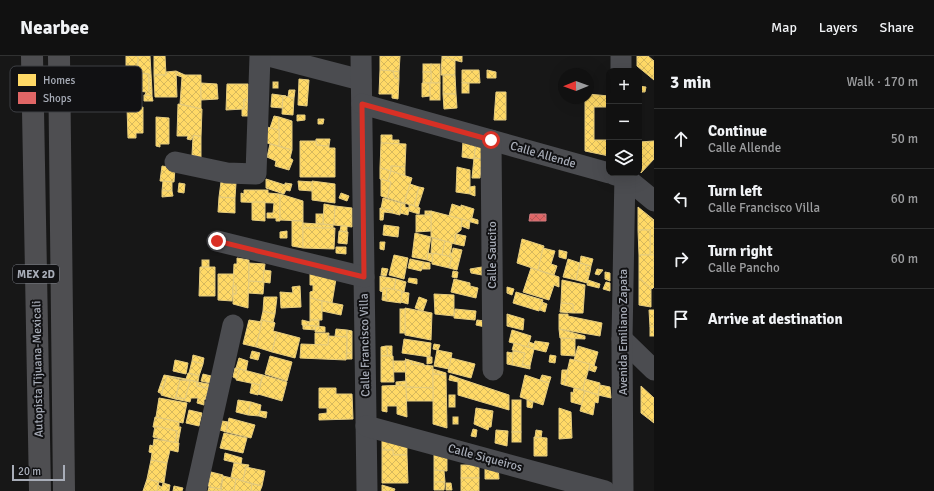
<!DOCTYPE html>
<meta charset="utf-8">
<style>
:root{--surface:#111;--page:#1a1a1a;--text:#f1f3f6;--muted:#9c9d9f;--line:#303131}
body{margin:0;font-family:Signika,sans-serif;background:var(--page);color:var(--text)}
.controls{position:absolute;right:12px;top:12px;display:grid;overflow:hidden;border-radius:8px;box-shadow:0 4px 16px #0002}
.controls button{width:36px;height:36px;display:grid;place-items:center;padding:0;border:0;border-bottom:1px solid var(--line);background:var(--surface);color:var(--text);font:20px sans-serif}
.compass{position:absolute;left:558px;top:12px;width:36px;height:36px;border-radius:50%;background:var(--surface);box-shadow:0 4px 16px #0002;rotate:269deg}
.scale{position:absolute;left:12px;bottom:10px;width:53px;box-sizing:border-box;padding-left:4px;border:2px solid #a8adb8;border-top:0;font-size:11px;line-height:14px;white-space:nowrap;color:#a8adb8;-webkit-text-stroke:3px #111113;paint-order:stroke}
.stop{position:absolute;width:12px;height:12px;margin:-9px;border:3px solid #d93025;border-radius:50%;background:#fff}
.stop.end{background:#d93025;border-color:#fff;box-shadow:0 1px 4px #0008}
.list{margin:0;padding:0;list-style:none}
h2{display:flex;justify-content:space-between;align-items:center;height:52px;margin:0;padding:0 16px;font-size:17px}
h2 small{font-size:13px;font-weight:400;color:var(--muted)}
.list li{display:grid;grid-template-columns:26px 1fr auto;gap:12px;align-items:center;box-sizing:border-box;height:60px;padding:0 16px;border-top:1px solid var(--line)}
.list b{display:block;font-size:15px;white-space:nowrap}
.list p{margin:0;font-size:13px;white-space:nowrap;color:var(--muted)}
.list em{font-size:13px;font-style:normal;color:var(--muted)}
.icon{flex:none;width:22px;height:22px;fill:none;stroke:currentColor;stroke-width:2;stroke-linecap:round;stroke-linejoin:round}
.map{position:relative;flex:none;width:654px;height:435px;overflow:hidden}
header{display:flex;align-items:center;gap:24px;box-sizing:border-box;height:56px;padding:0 20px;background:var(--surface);border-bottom:1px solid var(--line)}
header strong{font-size:19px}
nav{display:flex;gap:22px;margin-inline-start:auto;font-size:14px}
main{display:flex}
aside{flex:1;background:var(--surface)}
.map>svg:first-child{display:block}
</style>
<header>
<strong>Nearbee</strong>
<nav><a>Map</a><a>Layers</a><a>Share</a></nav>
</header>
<main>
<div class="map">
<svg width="654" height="435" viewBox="0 0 654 435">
<defs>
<pattern id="homes-cross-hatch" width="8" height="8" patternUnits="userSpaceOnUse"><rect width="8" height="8" fill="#ffd966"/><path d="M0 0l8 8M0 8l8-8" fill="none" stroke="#d6b85d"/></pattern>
<pattern id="shops-cross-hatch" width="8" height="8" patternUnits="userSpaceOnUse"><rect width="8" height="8" fill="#e06666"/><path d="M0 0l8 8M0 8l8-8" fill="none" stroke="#b45a5a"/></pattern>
</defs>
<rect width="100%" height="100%" fill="#171717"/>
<g fill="url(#homes-cross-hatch)" stroke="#e5cc7f">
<polygon points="126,0 138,0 138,17 149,18 149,36 152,35 152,40 145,39 146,36 130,34 129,10 126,10"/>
<polygon points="138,0 150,0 152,35 149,36 149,18 138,17"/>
<polygon points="154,0 165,0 166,19 154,19"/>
<polygon points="380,0 400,0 399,16 380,14"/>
<polygon points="442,0 462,0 462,6 442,1"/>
<polygon points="637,0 648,0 654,5 654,24 637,10"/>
<polygon points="442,1 455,4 455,19 441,19"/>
<rect x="423" y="8" width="8" height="8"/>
<rect x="431" y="8" width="9" height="19"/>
<polygon points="380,14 393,15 395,22 399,23 398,43 392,42 392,38 379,38"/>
<polygon points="462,14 479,14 480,27 462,27"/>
<polygon points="487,14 496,16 496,22 487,22"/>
<polygon points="176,15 185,19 201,19 201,53 180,48 182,21 176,19"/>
<polygon points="176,15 177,41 155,41 154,19 166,19 166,16"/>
<polygon points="393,15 399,16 399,23 395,22"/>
<rect x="423" y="16" width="8" height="11"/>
<polygon points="443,19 455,19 456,38 443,38"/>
<polygon points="299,23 309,24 307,50 298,49"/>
<rect x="273" y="26" width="5" height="6"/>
<polygon points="201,27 217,28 218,43 201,44"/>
<polygon points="422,27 430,27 430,40 422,41"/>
<rect x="430" y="27" width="10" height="17"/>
<rect x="462" y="27" width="7" height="10"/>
<polygon points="227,28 248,28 248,44 244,44 244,53 226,54"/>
<polygon points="639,30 646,31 645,36 639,36"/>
<polygon points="289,34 295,34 294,42 288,41"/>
<polygon points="496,36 506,36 506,64 494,64"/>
<polygon points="272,38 286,40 283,40 282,52 271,51"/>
<polygon points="443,38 456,38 457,52 444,53"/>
<polygon points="588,38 609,40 609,51 594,51 594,84 609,84 609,100 585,95 585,42 588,42"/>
<polygon points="144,39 152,40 153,45 144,45"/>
<polygon points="283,40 294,42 293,59 282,58"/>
<polygon points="244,44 248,44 249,60 242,60 242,53 244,53"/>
<polygon points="178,48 202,53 201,81 194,79 191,84 187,83 188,80 177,80"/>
<polygon points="127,51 143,51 143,77 136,77 136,82 128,82"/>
<polygon points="297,59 305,59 305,64 297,65"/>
<polygon points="274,60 279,61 279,74 270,72"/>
<polygon points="156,61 169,62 169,88 160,88 160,91 156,90"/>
<polygon points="279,61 292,65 292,94 279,90"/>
<polygon points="318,63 324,63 323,68 318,68"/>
<polygon points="267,71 279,74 279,90 267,87"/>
<polygon points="194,79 201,81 201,101 192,99 193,81"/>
<polygon points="381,79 392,79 392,84 399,84 399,88 381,87"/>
<polygon points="316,83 330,83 329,90 316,89"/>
<polygon points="300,85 316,85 316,89 329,90 329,92 335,92 335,121 300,121"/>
<polygon points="463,85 476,87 474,103 462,101"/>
<polygon points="654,85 654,103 641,117 639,115 639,86"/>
<polygon points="381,87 406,88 405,111 391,110 391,115 380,112"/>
<polygon points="476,87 483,89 482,103 474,102"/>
<polygon points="270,88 292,94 290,102 293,104 289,114 275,110 276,105 267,101"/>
<polygon points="474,102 482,103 480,122 472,122"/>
<polygon points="162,110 175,112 174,126 160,125"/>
<polygon points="391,110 405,111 405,120 391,115"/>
<polygon points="457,111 470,114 470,138 456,136"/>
<polygon points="380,112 391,115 388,125 380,123"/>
<polygon points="391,115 412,122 404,147 387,142 391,126 388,125"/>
<polygon points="266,123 285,129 285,127 292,128 290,135 286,134 284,138 266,132"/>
<polygon points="381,123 391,126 387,142 381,140"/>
<polygon points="163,125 172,126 172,135 162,135"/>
<polygon points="298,125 313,126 312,135 299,134"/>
<polygon points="312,125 335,128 335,147 312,144"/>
<polygon points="221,126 236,127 235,142 219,141"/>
<polygon points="179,127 185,128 184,137 178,136"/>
<polygon points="410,128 419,131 414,150 404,147"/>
<polygon points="475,130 475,140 472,139 470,138 470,131"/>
<polygon points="419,131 424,132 418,151 414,150"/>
<polygon points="244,134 268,134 268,137 280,138 280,165 276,165 276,162 267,162 267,157 273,157 274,147 241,146 241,137 244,138"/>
<polygon points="162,135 172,135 173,140 162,141"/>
<polygon points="341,137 349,140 347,145 339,142"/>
<polygon points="280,138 303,145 303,165 280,164"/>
<polygon points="219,141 235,142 235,157 218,156"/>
<polygon points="383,142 401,147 400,159 392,157 393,155 381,153"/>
<polygon points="252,146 265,146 265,165 252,164"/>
<polygon points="401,147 405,148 405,151 409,152 408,159 400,157"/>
<polygon points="324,148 335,150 334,169 323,168"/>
<polygon points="409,148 420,152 419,158 409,155"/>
<polygon points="452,148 461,151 461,149 474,153 471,166 449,160"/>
<polygon points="335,150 352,152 352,171 334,169"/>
<polygon points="638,151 654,164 654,199 650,199 650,174 638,174"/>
<polygon points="380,152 393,155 392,157 384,156 383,164 380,164"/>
<rect x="425" y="155" width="6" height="4"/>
<polygon points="431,155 462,163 461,174 455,179 455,188 431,181"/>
<rect x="316" y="158" width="7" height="10"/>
<polygon points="416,159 431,159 431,175 416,176"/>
<polygon points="471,162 478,164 478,168 471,166"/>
<polygon points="462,163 470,165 469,173 461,170"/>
<polygon points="292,165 303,165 303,192 292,190"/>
<polygon points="303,167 333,169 333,172 303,172"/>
<polygon points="384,169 399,171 398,181 383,179"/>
<polygon points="341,170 347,170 347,176 340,175"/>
<polygon points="303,172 335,172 334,193 303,192"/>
<polygon points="638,174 650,174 650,199 639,199"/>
<polygon points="287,175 287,182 280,182 280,176"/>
<polygon points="339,175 348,176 347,188 338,187"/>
<polygon points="415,177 431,181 427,204 412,201"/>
<polygon points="456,178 466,180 464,190 455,188"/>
<polygon points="432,182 445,185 442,199 431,197"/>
<polygon points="522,183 544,190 538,214 517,207"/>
<polygon points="445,185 452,187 450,201 442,199"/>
<polygon points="380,186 385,186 384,194 380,193"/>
<polygon points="336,191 346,191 346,198 336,197"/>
<polygon points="453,192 462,194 457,214 449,212 452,201 450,200 450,197 452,197"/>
<polygon points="543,192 555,195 551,208 557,210 554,219 538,214"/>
<polygon points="559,194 567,196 566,203 559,201"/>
<polygon points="428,197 433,198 432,206 427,204"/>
<polygon points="433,197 452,201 449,212 432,208"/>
<polygon points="394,199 408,202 404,223 389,219"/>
<polygon points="639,199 654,199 654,231 652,233 639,222"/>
<polygon points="581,200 593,203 591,210 580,207"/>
<polygon points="237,202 249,204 248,252 233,248 233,238 236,238 236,230 233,230 234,208 237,208"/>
<polygon points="410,203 424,206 421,215 408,212"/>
<polygon points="568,203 580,207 576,224 563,221"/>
<rect x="202" y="204" width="7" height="7"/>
<polygon points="424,206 430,207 430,213 422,213"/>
<polygon points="249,207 265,208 263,226 249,225"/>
<polygon points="580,207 587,209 585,215 590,216 587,227 576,224"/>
<polygon points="587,209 591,210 590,216 585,215"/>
<polygon points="200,211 215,211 215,240 199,240"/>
<polygon points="482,211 482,219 471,217 470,213"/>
<polygon points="382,212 388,213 386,220 381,219"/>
<polygon points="531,212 559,221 559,231 554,229 549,244 523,236"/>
<polygon points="597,213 603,214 599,219 595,218"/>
<polygon points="264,214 271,215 270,227 263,226"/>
<polygon points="453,215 458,216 457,222 452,221"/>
<polygon points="605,216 610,217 610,225 605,223"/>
<polygon points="310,217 336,223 332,247 310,242 310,236 313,235 313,229 310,229"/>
<polygon points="218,218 234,218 232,245 218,244"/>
<polygon points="380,220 396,223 394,234 383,232 383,236 380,235"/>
<polygon points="409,222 417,223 417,228 408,226"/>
<polygon points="639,222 651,232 651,251 639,249"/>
<polygon points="396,223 406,226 404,236 394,234"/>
<polygon points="454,223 470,227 470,230 478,232 476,242 451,236"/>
<polygon points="562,224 585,229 583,257 573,257 573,248 561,247"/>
<polygon points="588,224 600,228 599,232 587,229"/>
<polygon points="249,225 264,226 263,238 248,237"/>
<polygon points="606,226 610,227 610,235 603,233"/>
<rect x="233" y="230" width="3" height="8"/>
<polygon points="300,230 301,251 281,252 280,236 293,237 292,231"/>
<polygon points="507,231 514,233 512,239 507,237"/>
<polygon points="383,232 387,232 386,245 382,244"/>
<polygon points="387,232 402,235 401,247 386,245"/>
<polygon points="402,236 409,237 408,248 401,246"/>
<polygon points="516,236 543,244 539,255 513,247"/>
<polygon points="434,238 454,239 454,260 435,258"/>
<polygon points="264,241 277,241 275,258 263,255"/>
<polygon points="419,241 427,244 423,255 415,252"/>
<polygon points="310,242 322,245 322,264 310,264"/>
<polygon points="322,245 343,249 341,259 322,255"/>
<polygon points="542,246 547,248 545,256 540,254"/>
<polygon points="561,247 573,248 573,257 560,256"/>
<polygon points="405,252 432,257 431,284 405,279"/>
<rect x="400" y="253" width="5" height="24"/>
<polygon points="455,253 476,255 475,264 454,262"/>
<polygon points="649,254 654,254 654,271 650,271"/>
<polygon points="263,255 275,258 273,266 275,267 261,264"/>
<polygon points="507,258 524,263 523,274 507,270"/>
<polygon points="559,258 568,258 568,260 602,267 600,280 559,273"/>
<polygon points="249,264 262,266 256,291 243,288"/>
<polygon points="261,264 275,267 273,275 277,276 272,296 256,291 262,266 260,266"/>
<polygon points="302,264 310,266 310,264 319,264 319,271 302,269"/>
<polygon points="477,264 485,265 485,271 476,269"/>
<polygon points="303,269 316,270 316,274 303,273"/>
<polygon points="316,270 325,271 325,276 315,276"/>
<rect x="650" y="271" width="4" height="9"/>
<polygon points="336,273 347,274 347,281 335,280"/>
<polygon points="559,273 585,280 585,283 560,282"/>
<polygon points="347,274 352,275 352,297 347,297"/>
<polygon points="512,274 531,280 528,291 509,286"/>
<polygon points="277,276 300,282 295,302 272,296"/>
<polygon points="315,277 329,277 328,289 315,289"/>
<polygon points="329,280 347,281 346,304 300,302 301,288 328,289"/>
<polygon points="561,282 575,283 575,300 561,299"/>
<polygon points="404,283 431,287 430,301 402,297"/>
<polygon points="535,285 549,287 546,296 533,293"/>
<polygon points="529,286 535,288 533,293 528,291"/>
<polygon points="514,287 534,293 530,310 522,309 525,297 512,294"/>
<polygon points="434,288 440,289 438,294 433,293"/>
<polygon points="386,290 392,290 392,300 388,300"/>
<polygon points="386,290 388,300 381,300 381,291"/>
<polygon points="578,290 598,296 594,310 574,304"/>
<polygon points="437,294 452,297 449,313 434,310"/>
<polygon points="252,295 260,297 258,304 250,302"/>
<polygon points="513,295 525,297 522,309 530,310 530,313 512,309"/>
<polygon points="507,296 513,297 512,309 507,308"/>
<polygon points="347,297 352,297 352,303 346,303"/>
<polygon points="193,299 204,302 203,308 192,305"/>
<polygon points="550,299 556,300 555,307 549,306"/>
<polygon points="270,300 292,306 287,325 265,318"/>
<polygon points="381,300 393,300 394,326 381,326"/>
<polygon points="427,301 432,301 432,307 427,308"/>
<polygon points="239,302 248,305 246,315 236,312"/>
<polygon points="451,302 475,308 471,322 448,316"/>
<polygon points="405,303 424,308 424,310 411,308 411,305"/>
<polygon points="570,303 590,308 583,334 564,329"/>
<polygon points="175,304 188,307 186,318 173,315"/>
<polygon points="405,304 411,305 411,308 433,310 433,332 406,331"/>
<polygon points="192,305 203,308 199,320 189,317"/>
<polygon points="393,305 405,305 406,316 394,316"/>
<polygon points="590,308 597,311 595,316 589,314"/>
<polygon points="235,312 240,313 237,323 233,321"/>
<polygon points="240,313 263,319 260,329 236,324"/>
<polygon points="433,313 446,317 446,319 433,318"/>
<polygon points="562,314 568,314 564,329 561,328"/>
<polygon points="188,317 199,320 198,326 186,323"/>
<polygon points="203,318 211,320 210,327 201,325"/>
<polygon points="433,318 446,319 447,372 433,368"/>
<polygon points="164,319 186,323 197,326 197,330 209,332 205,344 204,343 204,349 197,347 198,342 191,342 190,346 175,343 176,341 185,343 190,325 167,320 163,331 160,330"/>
<polygon points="263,319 287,326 282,345 258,338"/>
<polygon points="450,319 458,322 458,326 449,324"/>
<polygon points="525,319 549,327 543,349 520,341"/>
<polygon points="542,319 551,321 549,327 540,324"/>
<polygon points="167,320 180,324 175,343 161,339"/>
<polygon points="458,322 509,339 509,354 458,339"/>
<polygon points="585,323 600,327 598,339 583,334"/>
<polygon points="180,324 190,325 185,343 176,341"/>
<polygon points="406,325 406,329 396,330 396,326"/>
<polygon points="197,326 209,328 209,332 197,330"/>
<polygon points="252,327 260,329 258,339 250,337"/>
<polygon points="406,329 407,361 397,358 397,350 387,350 387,356 382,355 382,330"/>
<polygon points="600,329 610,331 611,342 598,339"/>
<polygon points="160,330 163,331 162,338 158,336"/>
<polygon points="641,330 654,342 654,367 641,357"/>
<polygon points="406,331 433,332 433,345 407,345"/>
<polygon points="319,332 336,332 336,338 352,338 353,363 319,364 319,358 327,357 327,352 319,352"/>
<polygon points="574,332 585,335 582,349 571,346 571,336 573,337"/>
<polygon points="585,335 599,339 598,347 595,346 593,359 580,355"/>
<rect x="449" y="339" width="6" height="12"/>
<polygon points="159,342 187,347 183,367 156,361"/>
<polygon points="238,344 251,346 248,359 236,356"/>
<rect x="512" y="344" width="9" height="32"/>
<polygon points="527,344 533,346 532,352 527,351"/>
<polygon points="251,346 261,349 259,360 248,359"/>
<polygon points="476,352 493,355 491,371 489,371 488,374 474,368"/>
<polygon points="559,352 571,356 572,382 559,383"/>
<polygon points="189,354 202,357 199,370 186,367"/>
<polygon points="260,355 267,356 266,362 259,360"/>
<polygon points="155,361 179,366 179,371 181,371 178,387 175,387 177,375 153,371"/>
<rect x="453" y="361" width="5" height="7"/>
<polygon points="229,362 255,369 251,382 226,376"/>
<polygon points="222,365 228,366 226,376 220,374"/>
<polygon points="155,370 177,375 175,387 153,381"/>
<polygon points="473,373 477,374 476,381 471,380"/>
<polygon points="496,374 508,375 507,390 495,387"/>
<polygon points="536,374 542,375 541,382 535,381"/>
<rect x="512" y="376" width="9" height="10"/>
<polygon points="224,377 247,382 243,397 220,392"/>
<polygon points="534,381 547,382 547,400 534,400"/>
<polygon points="154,383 179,387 178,396 170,394 167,407 151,404 152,397 149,396 150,389 153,390"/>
<polygon points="382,383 407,384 407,399 393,399 393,394 382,394"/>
<polygon points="382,394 393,394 393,399 407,399 408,427 382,427"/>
<polygon points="225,397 242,402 241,408 224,404"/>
<polygon points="434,397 447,398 447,415 434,414"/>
<polygon points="151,404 167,407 164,427 147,423"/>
<polygon points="234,407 249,409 248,411 246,411 243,425 231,421"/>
<rect x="461" y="409" width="18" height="13"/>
<polygon points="498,410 499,423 485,423 485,411"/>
<polygon points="246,411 265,415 262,430 243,425"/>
<polygon points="434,414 444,415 445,426 434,426"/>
<polygon points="211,416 223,419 220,434 208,430"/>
<polygon points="223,420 236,423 234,435 221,435"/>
<rect x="461" y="422" width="18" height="13"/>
<polygon points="147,423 159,426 157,435 143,435"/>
<polygon points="236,423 252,428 251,435 234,435"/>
<polygon points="434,426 445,426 444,434 434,434"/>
<polygon points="163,427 170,429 169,435 157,435 158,429 162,431"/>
<polygon points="446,427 451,427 452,434 446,434"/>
<polygon points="252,428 262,430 260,435 251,435"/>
<polygon points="382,429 395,433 394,435 382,435"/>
<polygon points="174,430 183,432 182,435 173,435"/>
<polygon points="209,431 221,433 221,435 208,435"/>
</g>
<polygon fill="url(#shops-cross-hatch)" stroke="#cf7b7f" points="530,158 546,158 546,165 529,165"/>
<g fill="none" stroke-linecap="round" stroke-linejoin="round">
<g stroke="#4b4c50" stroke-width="21">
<polyline points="269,0 361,24"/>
<polyline points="361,0 367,435"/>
<polyline points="621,0 621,15"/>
<polyline points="362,48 609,117"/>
<polyline points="491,84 493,314"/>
<polyline points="175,106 227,117 256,118 260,0"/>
<polyline points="615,119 625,121 654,145"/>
<polyline points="217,185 364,221"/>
<polyline points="622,283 654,314"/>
<polyline points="366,370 605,435"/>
<polyline points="196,435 233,269"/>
<polyline points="623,435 622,283 625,117"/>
</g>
<g stroke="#4e4e51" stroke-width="22">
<polyline points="32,0 40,435"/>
<polyline points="59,0 64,435"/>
</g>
</g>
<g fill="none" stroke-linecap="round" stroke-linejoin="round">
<polyline stroke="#d93025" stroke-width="5" points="217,185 364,221 362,48 491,84"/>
</g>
<g text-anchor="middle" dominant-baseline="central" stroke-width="4" stroke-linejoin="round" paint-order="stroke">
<rect fill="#111113" stroke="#7b7e86" stroke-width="1" x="13" y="209" width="46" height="18" rx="3"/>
<g font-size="11" font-weight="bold" fill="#a8adb8">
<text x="36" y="218">MEX 2D</text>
</g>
<g font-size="12" fill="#a8adb8" stroke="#111113">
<text transform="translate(543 99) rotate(16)">Calle Allende</text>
<text transform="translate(492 199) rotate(-90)">Calle Saucito</text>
<text transform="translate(623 276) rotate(-90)">Avenida Emiliano Zapata</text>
<text transform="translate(365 289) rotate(-91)">Calle Francisco Villa</text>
<text transform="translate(38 313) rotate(-91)">Autopista Tijuana-Mexicali</text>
<text transform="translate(485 402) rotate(15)">Calle Siqueiros</text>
</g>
</g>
<rect x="10" y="10" width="132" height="46" rx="6" fill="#111113" stroke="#3e4045" stroke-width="1"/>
<rect x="18" y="18" width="18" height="12" fill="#ffd966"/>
<rect x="18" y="36" width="18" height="12" fill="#e06666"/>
<g font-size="11" fill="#a8adb8">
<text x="43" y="28">Homes</text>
<text x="43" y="46">Shops</text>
</g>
</svg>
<div class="controls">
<button>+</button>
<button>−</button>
<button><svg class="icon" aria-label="layers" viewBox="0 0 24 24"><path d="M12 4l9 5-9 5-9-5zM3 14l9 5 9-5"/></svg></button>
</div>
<svg class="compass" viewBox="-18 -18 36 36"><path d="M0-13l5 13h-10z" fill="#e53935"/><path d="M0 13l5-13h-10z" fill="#9c9d9f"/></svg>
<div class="scale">20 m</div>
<div class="stop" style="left:491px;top:84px"></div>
<div class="stop end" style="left:217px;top:185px"></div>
</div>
<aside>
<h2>3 min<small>Walk · 170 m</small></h2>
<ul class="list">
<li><svg class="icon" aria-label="ahead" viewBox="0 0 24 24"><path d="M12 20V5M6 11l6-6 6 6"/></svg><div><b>Continue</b><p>Calle Allende</p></div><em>50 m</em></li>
<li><svg class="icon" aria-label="left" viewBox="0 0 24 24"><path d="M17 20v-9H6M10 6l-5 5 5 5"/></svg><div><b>Turn left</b><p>Calle Francisco Villa</p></div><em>60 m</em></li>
<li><svg class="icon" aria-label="right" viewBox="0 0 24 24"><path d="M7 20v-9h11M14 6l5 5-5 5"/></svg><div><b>Turn right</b><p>Calle Pancho</p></div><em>60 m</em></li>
<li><svg class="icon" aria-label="arrive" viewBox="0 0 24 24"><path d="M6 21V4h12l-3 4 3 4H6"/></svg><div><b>Arrive at destination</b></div></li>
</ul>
</aside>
</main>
